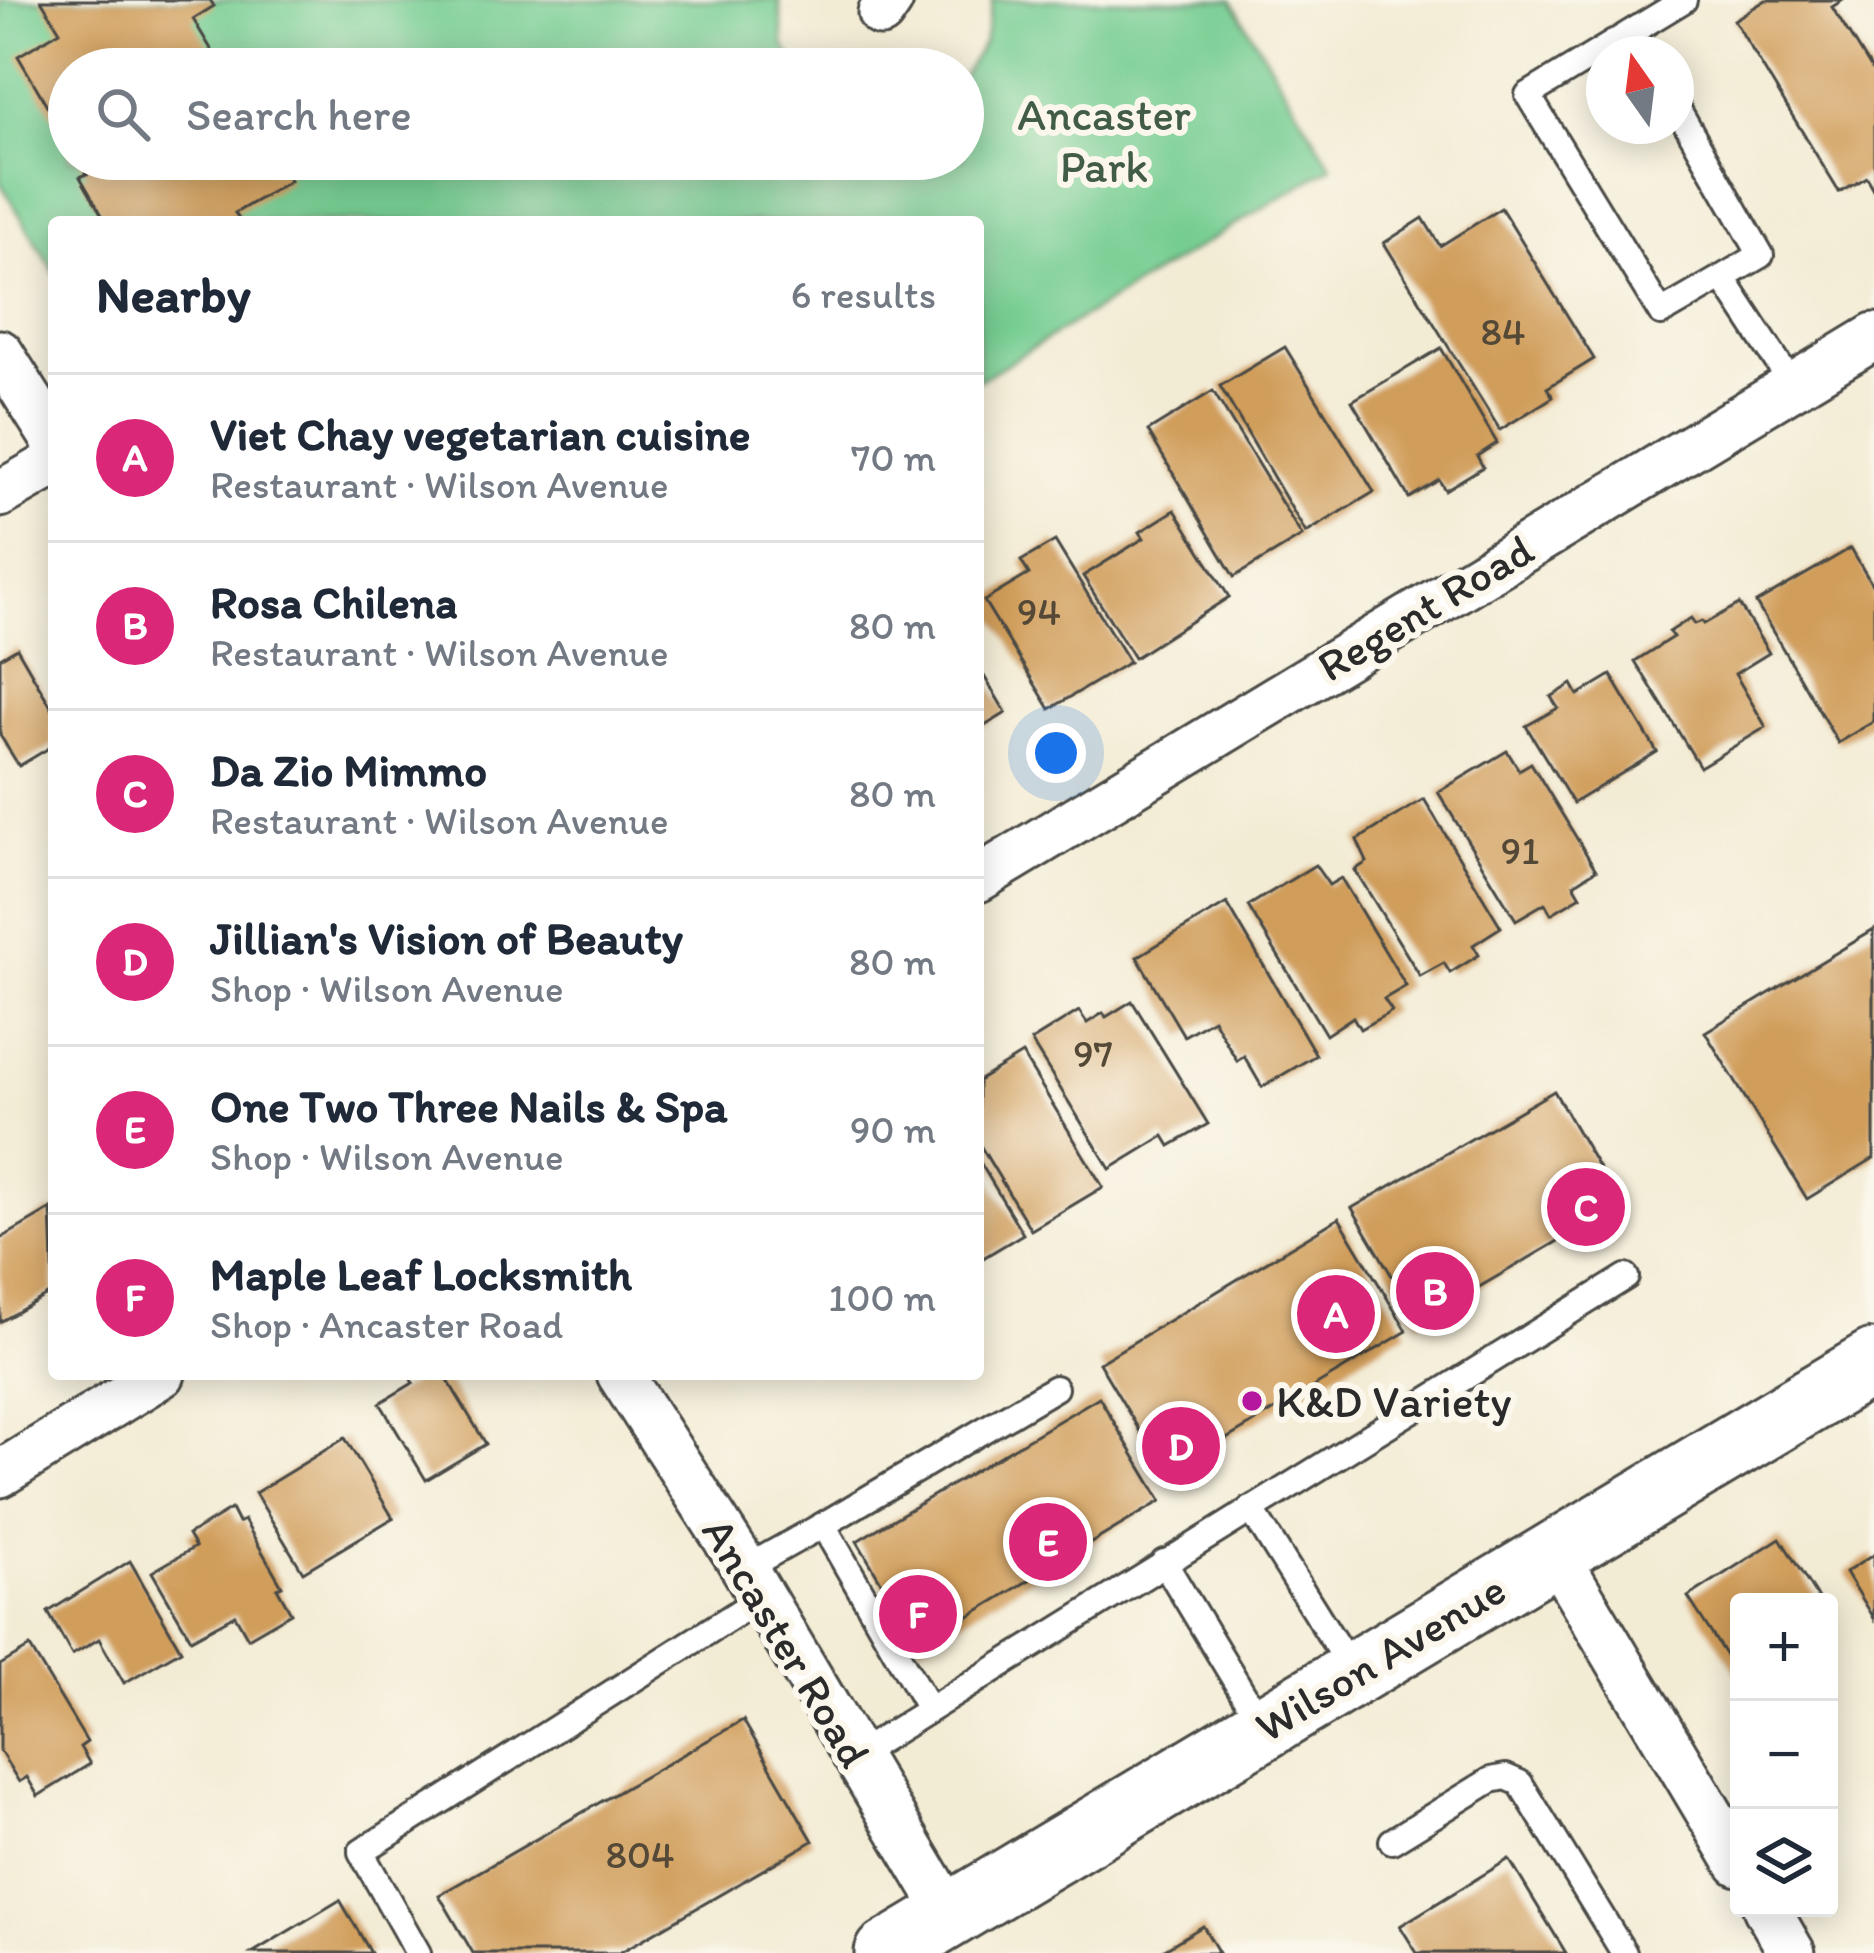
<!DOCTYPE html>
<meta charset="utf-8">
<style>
:root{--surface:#fff;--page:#f2f2f3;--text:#1f2937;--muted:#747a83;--line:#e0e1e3;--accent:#db2777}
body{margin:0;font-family:Itim,sans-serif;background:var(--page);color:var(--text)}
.controls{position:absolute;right:36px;bottom:36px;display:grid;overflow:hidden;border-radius:12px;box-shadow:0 6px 30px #0003}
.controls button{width:108px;height:108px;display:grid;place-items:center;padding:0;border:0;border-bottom:3px solid var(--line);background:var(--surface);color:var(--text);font:60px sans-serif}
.compass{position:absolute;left:1586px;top:36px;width:108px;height:108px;border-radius:50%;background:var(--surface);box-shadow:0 6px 30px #0003;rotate:346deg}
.you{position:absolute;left:1056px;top:753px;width:42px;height:42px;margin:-30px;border:9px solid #fff;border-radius:50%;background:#1a73e8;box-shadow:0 0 0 18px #1a73e833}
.badge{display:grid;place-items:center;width:78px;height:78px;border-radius:50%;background:var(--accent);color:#fff;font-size:39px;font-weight:700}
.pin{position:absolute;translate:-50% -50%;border:6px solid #fff;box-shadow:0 3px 12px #0006}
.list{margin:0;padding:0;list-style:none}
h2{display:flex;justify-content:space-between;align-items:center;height:156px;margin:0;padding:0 48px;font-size:51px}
h2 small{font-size:39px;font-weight:400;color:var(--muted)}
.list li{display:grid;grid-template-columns:78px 1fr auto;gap:36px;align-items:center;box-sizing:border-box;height:168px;padding:0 48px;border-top:3px solid var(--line)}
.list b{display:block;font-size:45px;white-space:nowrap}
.list p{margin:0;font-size:39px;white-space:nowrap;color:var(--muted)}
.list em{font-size:39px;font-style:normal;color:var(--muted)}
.icon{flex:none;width:66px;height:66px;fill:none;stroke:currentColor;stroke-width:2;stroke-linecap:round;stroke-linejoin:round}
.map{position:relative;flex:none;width:1874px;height:1953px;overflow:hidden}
.search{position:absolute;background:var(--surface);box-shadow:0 6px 30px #0003;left:48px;top:48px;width:936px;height:132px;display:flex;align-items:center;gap:30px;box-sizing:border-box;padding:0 42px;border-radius:66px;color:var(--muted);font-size:45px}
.panel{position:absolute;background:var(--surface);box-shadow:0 6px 30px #0003;left:48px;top:216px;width:936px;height:1164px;border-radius:12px}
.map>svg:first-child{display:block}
</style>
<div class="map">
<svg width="1874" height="1953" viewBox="0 0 1874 1953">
<rect width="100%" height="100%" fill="#fbf7ec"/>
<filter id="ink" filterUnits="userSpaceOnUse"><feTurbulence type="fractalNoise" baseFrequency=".00833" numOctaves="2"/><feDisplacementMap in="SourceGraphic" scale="24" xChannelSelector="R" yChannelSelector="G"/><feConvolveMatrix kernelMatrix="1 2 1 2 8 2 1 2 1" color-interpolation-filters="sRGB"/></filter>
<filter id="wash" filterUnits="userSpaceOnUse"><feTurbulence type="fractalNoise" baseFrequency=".004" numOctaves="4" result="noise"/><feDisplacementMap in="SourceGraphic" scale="48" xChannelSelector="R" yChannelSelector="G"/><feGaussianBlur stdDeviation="2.7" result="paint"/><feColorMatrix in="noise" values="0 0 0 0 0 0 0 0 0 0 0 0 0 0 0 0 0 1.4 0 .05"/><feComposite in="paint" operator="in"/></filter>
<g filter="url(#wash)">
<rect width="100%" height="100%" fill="#f3ecd5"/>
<polygon fill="#76cd92" stroke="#507c5e" stroke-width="3" points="0,0 779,0 784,45 798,69 69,69 69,159 963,159 963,75 984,42 993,0 1231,0 1332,166 978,381 978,222 54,222 54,272 0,182"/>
<g id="blocks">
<g fill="#d09d5a">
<polygon points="41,0 210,0 214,6 193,19 223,69 69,69 69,143 18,56 60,31"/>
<polygon points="1766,0 1843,0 1832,7 1874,75 1874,190 1866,176 1839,192 1734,20"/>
<polygon points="79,159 277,159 290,181 235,213 241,222 106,222 80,177 87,174"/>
<polygon points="1501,208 1594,359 1547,388 1553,397 1500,430 1384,243 1423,218 1440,246"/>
<polygon points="1285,347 1374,492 1306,533 1220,386"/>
<polygon points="1441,348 1497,443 1477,456 1483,467 1445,490 1439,480 1409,498 1352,401"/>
<polygon points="1213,391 1302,536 1234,577 1148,431"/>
<polygon points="1175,510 1229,597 1134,658 1083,576 1144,538 1140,532"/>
<polygon points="1055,541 1129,662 1050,709 984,601 1029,574 1021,561"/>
<polygon points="1851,548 1874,587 1874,722 1838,743 1756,603"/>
<polygon points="1739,604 1769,653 1735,674 1766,727 1700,767 1635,661 1673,637 1669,632 1691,618 1695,624 1702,621 1704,624"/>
<polygon points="17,648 54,712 54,745 19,766 0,735 0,658"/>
<polygon points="978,666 1006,713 978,730"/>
<polygon points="1611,675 1657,752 1573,803 1526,726 1558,708 1551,697 1572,684 1578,695"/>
<polygon points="1507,751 1519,770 1531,763 1596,870 1574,884 1581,896 1551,914 1545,903 1516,920 1438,792"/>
<polygon points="1424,799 1501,927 1473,945 1479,955 1450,973 1444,963 1420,976 1355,870 1367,862 1357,840"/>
<polygon points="1315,865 1329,885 1341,878 1406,986 1384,999 1392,1011 1360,1029 1353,1017 1326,1035 1248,906"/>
<polygon points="1227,903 1316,1055 1262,1087 1244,1056 1237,1061 1213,1019 1184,1036 1137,957"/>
<polygon points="1874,930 1874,1158 1807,1199 1705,1032"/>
<polygon points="1132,1001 1208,1124 1170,1146 1164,1136 1110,1169 1031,1041 1079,1011 1087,1023 1103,1013 1106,1017"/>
<polygon points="1022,1054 1103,1187 1031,1230 978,1142 978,1081"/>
<polygon points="1554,1091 1620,1205 1419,1322 1352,1208"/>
<polygon points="978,1159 1023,1234 978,1261"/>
<polygon points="51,1209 54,1291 0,1322 0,1239"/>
<polygon points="1339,1218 1407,1331 1166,1475 1099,1363"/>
<polygon points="408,1374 444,1374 486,1444 426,1480 380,1403 413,1383"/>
<polygon points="1099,1397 1161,1501 919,1646 857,1541"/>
<polygon points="345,1438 393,1518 303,1572 255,1493"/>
<polygon points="231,1509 238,1523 244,1520 282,1586 277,1588 291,1613 248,1638 235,1615 191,1639 152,1572 195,1547 188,1535"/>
<polygon points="1780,1538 1820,1602 1739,1602 1739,1676 1688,1597"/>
<polygon points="1874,1554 1874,1618 1846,1572"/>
<polygon points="130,1561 181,1650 124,1683 99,1639 72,1655 48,1612"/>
<polygon points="30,1647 87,1742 80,1747 90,1764 38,1796 27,1777 19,1782 0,1751 0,1665"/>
<polygon points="743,1720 813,1841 619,1953 473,1953 439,1895"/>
<polygon points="1509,1859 1566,1953 1417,1953 1400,1926"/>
<polygon points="340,1900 371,1953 252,1953"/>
<polygon points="1203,1926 1219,1953 1158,1953"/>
</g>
</g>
</g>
<g filter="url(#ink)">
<use href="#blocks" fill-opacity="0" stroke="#494844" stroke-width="3"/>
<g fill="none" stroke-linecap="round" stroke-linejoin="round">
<g stroke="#494844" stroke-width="30">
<g id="service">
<polyline points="1676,106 1761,255 1661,313 1528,95 1684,0"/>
<polyline points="1724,280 1792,384"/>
<polyline points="1251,1509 1353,1672"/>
<polyline points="823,1525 1055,1388"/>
<polyline points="1164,1562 1262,1725"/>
<polyline points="744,1569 823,1525 929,1709"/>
<polyline points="855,1756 1626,1277"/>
<polyline points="1392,1841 1491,1780 1506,1777 1520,1783 1624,1953"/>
<polyline points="418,1953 361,1852 761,1598"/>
</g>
</g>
<g stroke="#494844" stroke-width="51">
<g id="minor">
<polyline points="881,13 890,0"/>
<polyline points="0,353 54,439"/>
<polyline points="0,494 54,463"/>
<polyline points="978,879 1874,337"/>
<polyline points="620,1374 736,1554 949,1913"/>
<polyline points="0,1474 162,1374"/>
<polyline points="1554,1552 1739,1863"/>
<polyline points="1766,1908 1792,1953"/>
</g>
</g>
<g stroke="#494844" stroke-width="69">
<polyline id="secondary" points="887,1953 1874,1362"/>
</g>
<use href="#service" stroke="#fff" stroke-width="24"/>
<use href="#minor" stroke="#fff" stroke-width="45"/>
<use href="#secondary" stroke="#fff" stroke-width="63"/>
</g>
</g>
<circle fill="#b5179e" stroke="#fbf7ec" stroke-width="4.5" cx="1252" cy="1401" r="12"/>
<g text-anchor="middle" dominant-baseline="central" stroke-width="12" stroke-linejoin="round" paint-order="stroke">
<g font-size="39" fill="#544837">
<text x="1503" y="331">84</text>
<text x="1039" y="611">94</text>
<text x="1520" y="850">91</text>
<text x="1093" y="1053">97</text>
<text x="640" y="1854">804</text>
</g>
<g font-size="45" fill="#425c4a" stroke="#fbf7ec">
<text x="1104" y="114">Ancaster<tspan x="1104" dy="52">Park</tspan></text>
</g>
<g font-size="45" fill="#2b2b2b" stroke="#fbf7ec">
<text transform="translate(1425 607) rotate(-31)">Regent Road</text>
<text transform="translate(787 1642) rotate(59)">Ancaster Road</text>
<text transform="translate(1380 1657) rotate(-31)">Wilson Avenue</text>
</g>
<g font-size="45" fill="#2b2b2b" stroke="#fbf7ec" text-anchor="start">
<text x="1276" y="1401">K&amp;D Variety</text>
</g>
</g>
</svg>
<div class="controls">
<button>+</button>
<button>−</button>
<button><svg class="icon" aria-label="layers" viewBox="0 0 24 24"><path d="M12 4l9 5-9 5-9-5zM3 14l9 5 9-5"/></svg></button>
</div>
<svg class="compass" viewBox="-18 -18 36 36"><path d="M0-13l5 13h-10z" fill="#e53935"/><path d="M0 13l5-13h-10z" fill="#747a83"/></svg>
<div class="you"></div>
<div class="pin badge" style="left:1336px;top:1314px">A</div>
<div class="pin badge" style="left:1435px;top:1291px">B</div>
<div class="pin badge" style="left:1586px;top:1207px">C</div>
<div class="pin badge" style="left:1181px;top:1446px">D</div>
<div class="pin badge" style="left:1048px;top:1542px">E</div>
<div class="pin badge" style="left:918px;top:1614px">F</div>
<div class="search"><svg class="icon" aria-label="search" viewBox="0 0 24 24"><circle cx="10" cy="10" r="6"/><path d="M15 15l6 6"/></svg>Search here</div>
<section class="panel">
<h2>Nearby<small>6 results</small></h2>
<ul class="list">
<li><span class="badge">A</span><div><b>Viet Chay vegetarian cuisine</b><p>Restaurant · Wilson Avenue</p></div><em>70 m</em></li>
<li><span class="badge">B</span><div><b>Rosa Chilena</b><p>Restaurant · Wilson Avenue</p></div><em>80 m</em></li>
<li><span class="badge">C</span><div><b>Da Zio Mimmo</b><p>Restaurant · Wilson Avenue</p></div><em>80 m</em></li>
<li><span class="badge">D</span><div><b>Jillian's Vision of Beauty</b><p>Shop · Wilson Avenue</p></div><em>80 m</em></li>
<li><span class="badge">E</span><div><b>One Two Three Nails &amp; Spa</b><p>Shop · Wilson Avenue</p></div><em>90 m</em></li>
<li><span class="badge">F</span><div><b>Maple Leaf Locksmith</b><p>Shop · Ancaster Road</p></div><em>100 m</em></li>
</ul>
</section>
</div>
